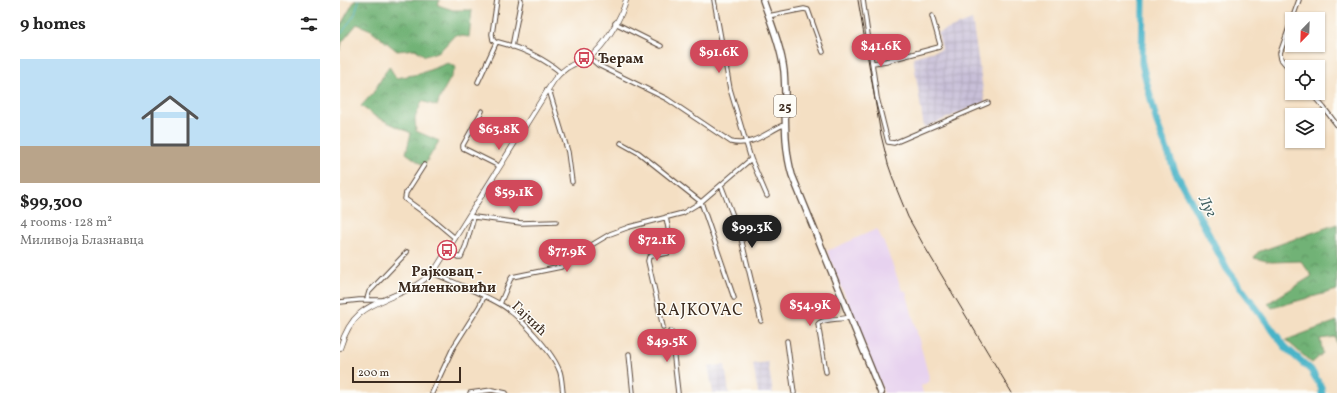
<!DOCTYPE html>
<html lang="en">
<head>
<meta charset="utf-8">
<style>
	body { margin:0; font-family:Vollkorn,serif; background:#f6f6f6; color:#222; height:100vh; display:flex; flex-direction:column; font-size:15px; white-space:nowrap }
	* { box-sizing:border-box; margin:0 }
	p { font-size:13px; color:#767676 }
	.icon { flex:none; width:22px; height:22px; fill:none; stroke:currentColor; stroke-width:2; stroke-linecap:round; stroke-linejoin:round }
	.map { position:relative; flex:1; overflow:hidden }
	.panel { display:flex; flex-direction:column; background:#fff; width:340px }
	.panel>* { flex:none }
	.needle { width:26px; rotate:203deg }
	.buttons { position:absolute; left:945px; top:12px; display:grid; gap:8px }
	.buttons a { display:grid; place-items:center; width:40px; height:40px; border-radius:0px; background:#fff; box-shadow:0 1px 3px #0004; font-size:20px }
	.scale { position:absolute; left:12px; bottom:10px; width:109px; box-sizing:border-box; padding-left:4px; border:2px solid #3b2a1e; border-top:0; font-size:11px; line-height:14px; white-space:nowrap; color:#3b2a1e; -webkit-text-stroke:3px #fdfcf7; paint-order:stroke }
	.price { position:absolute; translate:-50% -34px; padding:0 9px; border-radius:14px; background:#d1495b; color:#fff; font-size:13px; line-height:26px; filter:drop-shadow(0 1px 2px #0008) }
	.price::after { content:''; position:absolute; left:50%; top:24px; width:12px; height:9px; margin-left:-6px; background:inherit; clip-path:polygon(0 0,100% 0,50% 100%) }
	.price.current { background:#222; color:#fff }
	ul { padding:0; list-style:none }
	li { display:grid; align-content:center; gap:8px; height:212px; padding:0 20px }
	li+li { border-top:1px solid #e0e0e0 }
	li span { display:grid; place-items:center; height:124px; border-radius:0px; color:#555 }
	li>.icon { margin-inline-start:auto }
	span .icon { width:72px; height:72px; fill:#fffc; stroke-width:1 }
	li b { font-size:17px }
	h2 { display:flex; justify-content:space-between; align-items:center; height:48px; padding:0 20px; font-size:17px }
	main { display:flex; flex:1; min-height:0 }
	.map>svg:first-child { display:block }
	.built { fill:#e7d2ef }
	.industrial { fill:url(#industrial-grid) }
	.forest { fill:url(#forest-crowns); stroke:#566e4a }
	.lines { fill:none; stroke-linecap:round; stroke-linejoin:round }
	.stream { stroke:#4ab4c8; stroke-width:1 }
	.river { stroke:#4ab4c8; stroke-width:7 }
	.minor-casing { stroke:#574537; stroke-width:5.5 }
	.tertiary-casing { stroke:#574537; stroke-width:6 }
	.primary-casing { stroke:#574537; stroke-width:8 }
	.minor { stroke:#fff; stroke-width:3.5 }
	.tertiary { stroke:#fff; stroke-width:4.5 }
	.primary { stroke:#fff; stroke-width:5.5 }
	.rail { stroke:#3b2a1e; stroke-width:1 }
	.labels { text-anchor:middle; stroke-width:3; stroke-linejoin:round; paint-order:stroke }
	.shield { fill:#fdfcf7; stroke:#75695f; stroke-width:1 }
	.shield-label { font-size:13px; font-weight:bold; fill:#3b2a1e }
	.poi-label { font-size:14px; font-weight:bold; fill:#3b2a1e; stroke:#fdfcf7; text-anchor:start }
	.street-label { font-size:14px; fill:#3b2a1e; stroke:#fdfcf7 }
	.water-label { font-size:15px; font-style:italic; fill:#416162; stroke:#fdfcf7 }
	.quarter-label { font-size:16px; letter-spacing:1px; fill:#3b2a1e; stroke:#fdfcf7 }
</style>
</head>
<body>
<main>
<section class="panel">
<h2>9 homes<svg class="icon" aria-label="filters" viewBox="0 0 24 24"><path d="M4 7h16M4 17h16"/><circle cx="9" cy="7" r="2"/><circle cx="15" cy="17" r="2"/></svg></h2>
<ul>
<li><span style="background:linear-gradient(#bfe0f5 70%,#b9a48a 0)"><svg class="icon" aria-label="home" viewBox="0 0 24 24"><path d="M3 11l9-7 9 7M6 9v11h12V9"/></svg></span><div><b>$99,300</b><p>4 rooms · 128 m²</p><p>Миливоја Блазнавца</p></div></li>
</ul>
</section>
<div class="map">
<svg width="997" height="393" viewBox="0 0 997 393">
	<defs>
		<pattern id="industrial-grid" width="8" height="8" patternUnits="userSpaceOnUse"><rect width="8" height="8" fill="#c8bfd8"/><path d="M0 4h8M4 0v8" fill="none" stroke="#ada4b9"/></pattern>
		<pattern id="forest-crowns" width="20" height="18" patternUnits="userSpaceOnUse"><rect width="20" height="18" fill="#71b276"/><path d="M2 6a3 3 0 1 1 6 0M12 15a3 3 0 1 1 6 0" fill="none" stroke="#5e9160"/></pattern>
	</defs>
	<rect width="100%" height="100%" fill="#fdfcf7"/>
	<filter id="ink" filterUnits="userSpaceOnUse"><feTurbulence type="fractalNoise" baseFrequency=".025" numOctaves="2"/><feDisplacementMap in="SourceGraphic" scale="8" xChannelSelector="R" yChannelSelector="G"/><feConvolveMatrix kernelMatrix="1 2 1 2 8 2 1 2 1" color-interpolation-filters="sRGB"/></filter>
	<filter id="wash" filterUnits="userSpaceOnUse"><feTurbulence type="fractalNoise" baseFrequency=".012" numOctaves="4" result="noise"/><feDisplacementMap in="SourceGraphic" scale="16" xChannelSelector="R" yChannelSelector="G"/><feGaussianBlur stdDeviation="0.9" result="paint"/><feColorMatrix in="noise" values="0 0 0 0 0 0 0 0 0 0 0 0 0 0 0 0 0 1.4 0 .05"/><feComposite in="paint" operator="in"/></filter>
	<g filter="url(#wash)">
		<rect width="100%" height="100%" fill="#f4dfc3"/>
		<path class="built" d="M 537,229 L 545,245 L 562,290 L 566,291 L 590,381 L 581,386 L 583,393 L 544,393 L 515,320 L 487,251 Z"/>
		<path class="industrial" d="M 632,20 L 645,102 L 584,128 L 573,57 L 602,49 L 598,33 Z
			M 428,362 L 433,393 L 418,393 L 413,364 Z
			M 385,365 L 389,393 L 373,393 L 368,366 Z"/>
		<path class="forest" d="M 15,0 L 100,0 L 98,5 L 113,10 L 132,10 L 129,37 L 115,35 L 100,51 L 85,56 L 75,49 L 57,51 L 31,30 L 17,24 L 2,42 L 0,50 L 0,26 Z
			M 108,63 L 116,67 C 110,81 101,92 97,106 L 82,101 L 75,118 L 76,131 L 99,141 L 84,166 L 66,153 L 71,133 L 36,117 L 21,106 L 33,93 L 49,66 L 56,78 L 79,74 Z
			M 997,224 L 997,290 L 932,308 L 928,303 L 972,276 L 961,261 L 931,262 L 914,258 L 918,252 Z
			M 997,321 L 997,346 L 995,337 L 980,339 L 983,353 L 972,363 L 946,340 Z"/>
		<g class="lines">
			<path class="stream" d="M 0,34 L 2,33 L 15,14 L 19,0"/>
			<path class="river" d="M 803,0 L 802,64 L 817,123 L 835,171 L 887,269 L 946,348 L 971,370 L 981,387 L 982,393"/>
		</g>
	</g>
	<g filter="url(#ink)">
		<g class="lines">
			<g class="minor-casing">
				<path id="minor" d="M 374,0 L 390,89 L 411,159 L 427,196
					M 523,0 L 537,98 L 548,142 L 554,143 L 648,103
					M 428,16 L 464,9 L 468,10 L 483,52
					M 275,23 L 321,46
					M 156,43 L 153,40 L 152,34 L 157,0
					M 172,47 L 181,0
					M 249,57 L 258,65 L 327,99 L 391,142 C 410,147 425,134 441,126 L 446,125
					M 533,63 L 546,61 L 599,47 L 600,44 L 592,16
					M 952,72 L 941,59 L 940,53 L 959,0
					M 138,82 L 156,43 L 158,42 C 181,48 202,57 220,72
					M 207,90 L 210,93 L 228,152 L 232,182
					M 971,93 L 984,108 L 997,125
					M 142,111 L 123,145 L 123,148 L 159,166
					M 281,143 L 299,153 L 361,202 L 394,298
					M 84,165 L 66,193 L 65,199 L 90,217 L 115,238
					M 381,185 L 400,234 L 421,321
					M 129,216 L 134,217 L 181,223 L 216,222
					M 107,251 L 118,257 L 121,257 L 126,245 L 134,217
					M 93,273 C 115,283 139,292 160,304 C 178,314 213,352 220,372 C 222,379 222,386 223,393
					M 27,299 L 29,292 L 67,252
					M 0,302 L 19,300 L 41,300
					M 160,304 L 170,280 L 172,277 L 221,267 L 233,256 L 270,234 L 289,227 L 343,213 L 361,202 L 411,159
					M 323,327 L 308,261 L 309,257 L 311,256 L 328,253 L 332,249 L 326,217
					M 331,331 L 338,393
					M 447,341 L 454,393
					M 289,354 L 293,393
					M 486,372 L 478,324 C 483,318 501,320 510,317
					M 92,393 L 113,348 L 139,307 L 144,297
					M 130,393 L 152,390 L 166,393"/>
			</g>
			<g class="tertiary-casing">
				<path id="tertiary" d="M 0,348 C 13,304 37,305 73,287 C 80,283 87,277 93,273 L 214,80 C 225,66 235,64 250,56 C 263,49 283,15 286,0"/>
			</g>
			<g class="primary-casing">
				<path id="primary" d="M 423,0 C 431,23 441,47 444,71 C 447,106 442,141 452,175 L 541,393"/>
			</g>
			<use href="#minor" class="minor"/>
			<use href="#tertiary" class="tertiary"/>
			<use href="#primary" class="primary"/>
			<path class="rail" d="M 518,0 L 541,135 L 548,164 L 557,190 L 568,217 L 583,244 L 672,393"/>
		</g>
	</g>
	<defs>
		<g id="bus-ring" transform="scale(1)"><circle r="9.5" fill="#fdfcf7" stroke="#d1495b" stroke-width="1.5"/><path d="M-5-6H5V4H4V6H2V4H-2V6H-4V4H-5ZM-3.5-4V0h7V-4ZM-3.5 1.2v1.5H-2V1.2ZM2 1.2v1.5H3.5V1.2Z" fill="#d1495b"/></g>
	</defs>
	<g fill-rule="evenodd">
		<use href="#bus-ring" x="244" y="58"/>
		<use href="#bus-ring" x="107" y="250"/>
	</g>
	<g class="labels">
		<rect class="shield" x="434" y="95" width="22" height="22" rx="3"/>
		<g class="shield-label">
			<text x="445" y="111">25</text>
		</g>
		<g class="poi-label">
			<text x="258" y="63">Ђерам</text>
			<text x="107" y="276" text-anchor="middle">Рајковац -<tspan x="107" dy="16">Миленковићи</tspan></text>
		</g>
		<g class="street-label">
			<text transform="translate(190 318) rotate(44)" y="5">Гајчић</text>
		</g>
		<g class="water-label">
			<text transform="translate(868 206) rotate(62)" y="5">Луг</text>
		</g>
		<g class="quarter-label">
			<text x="360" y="315">RAJKOVAC</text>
		</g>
	</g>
</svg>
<div class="buttons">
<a><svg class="needle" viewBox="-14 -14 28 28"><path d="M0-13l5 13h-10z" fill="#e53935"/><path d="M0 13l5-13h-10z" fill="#767676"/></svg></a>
<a><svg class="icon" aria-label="locate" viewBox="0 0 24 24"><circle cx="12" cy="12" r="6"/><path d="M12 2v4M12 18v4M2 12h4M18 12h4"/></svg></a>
<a><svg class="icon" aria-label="layers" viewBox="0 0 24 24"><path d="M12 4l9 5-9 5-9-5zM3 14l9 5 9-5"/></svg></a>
</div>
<div class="scale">200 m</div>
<b class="price" style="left:541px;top:68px">$41.6K</b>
<b class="price" style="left:379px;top:74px">$91.6K</b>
<b class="price" style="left:159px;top:151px">$63.8K</b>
<b class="price" style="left:174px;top:214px">$59.1K</b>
<b class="price current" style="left:412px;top:249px">$99.3K</b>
<b class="price" style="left:317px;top:262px">$72.1K</b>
<b class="price" style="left:227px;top:273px">$77.9K</b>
<b class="price" style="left:470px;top:327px">$54.9K</b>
<b class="price" style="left:327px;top:363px">$49.5K</b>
</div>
</main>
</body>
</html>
